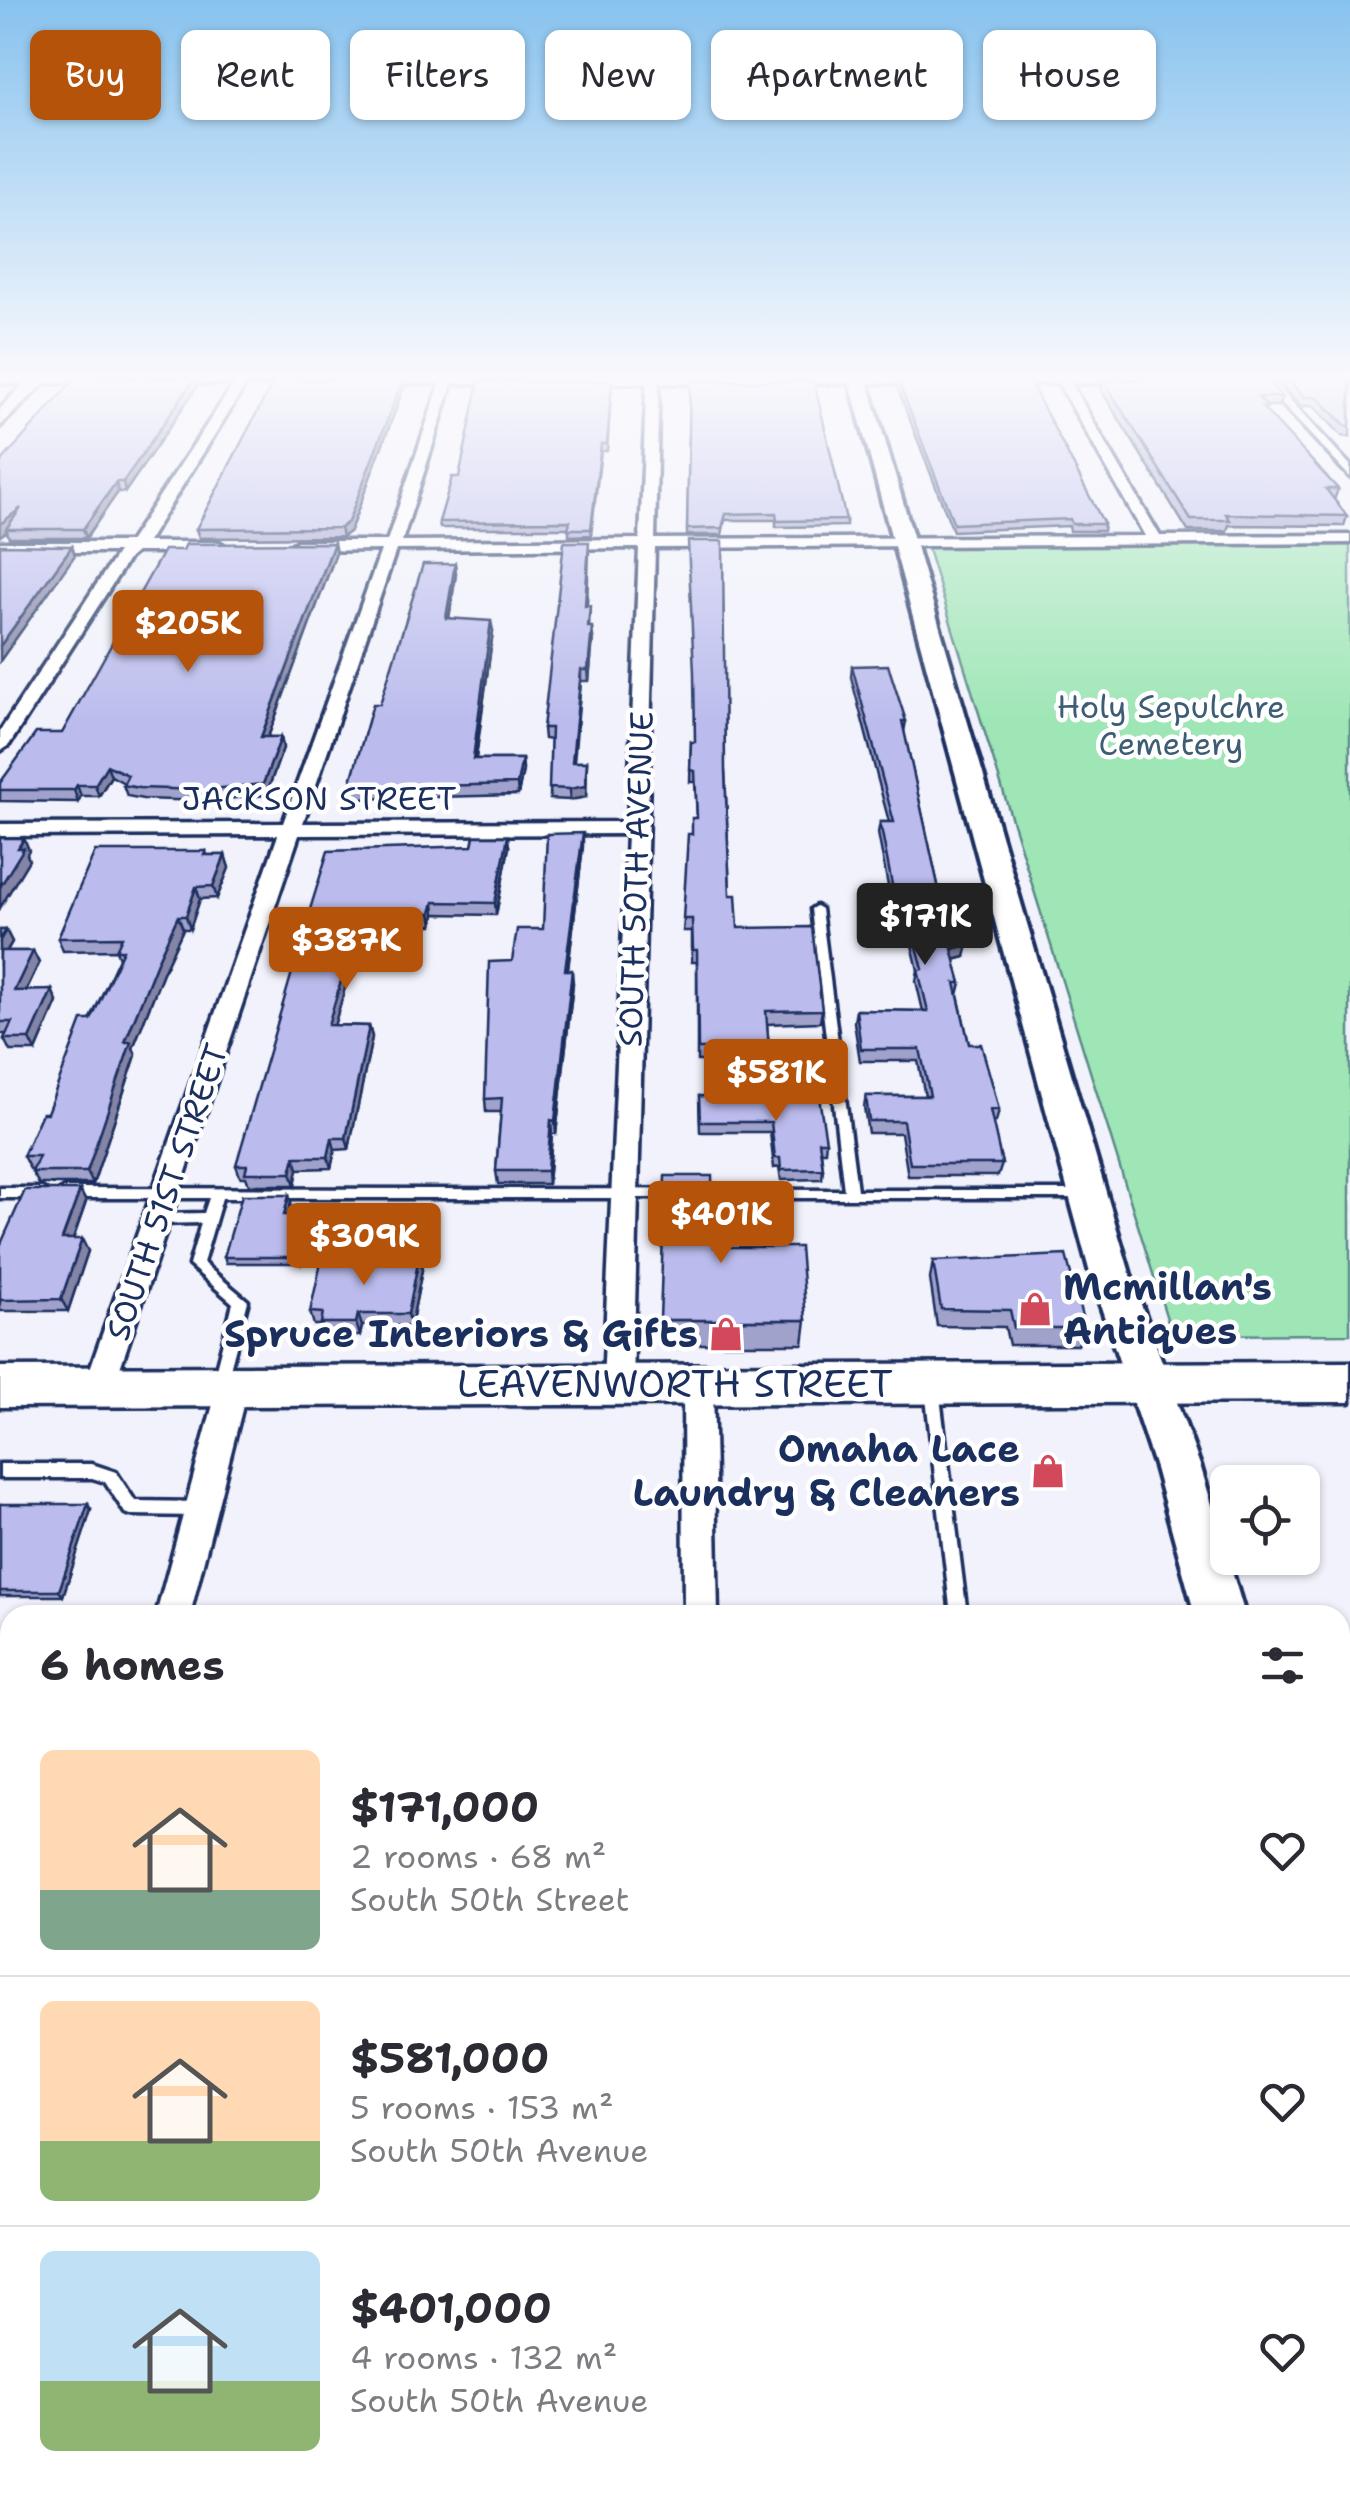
<!DOCTYPE html>
<html lang="en">
<head>
<meta charset="utf-8">
<style>
	body { margin:0; font-family:"Shantell Sans",sans-serif; background:#f7f7f7; color:#2b2b33; height:100vh; display:flex; flex-direction:column; font-size:38px; white-space:nowrap }
	* { box-sizing:border-box; margin:0 }
	p { font-size:32px; color:#7c7c81 }
	.icon { flex:none; width:55px; height:55px; fill:none; stroke:currentColor; stroke-width:2; stroke-linecap:round; stroke-linejoin:round }
	.map { position:relative; flex:1; overflow:hidden }
	.side { position:absolute; left:0px; top:1605px; width:1350px; height:892px; display:flex; flex-direction:column; background:#fff; border-radius:30px 30px 0 0; box-shadow:0 2px 8px #0004 }
	.side>* { flex:none }
	.top-card { position:absolute; left:30px; top:30px; width:1290px; height:90px; display:flex; gap:20px }
	.fabs { position:absolute; left:1210px; top:1465px; display:grid; gap:20px }
	.fabs a { display:grid; place-items:center; width:110px; height:110px; border-radius:15px; background:#fff; box-shadow:0 2px 8px #0004; font-size:50px }
	.price { position:absolute; translate:-50% -85px; padding:0 22px; border-radius:10px; background:#b45309; color:#fff; font-size:32px; line-height:65px; filter:drop-shadow(0 2px 5px #0008) }
	.price::after { content:''; position:absolute; left:50%; top:60px; width:30px; height:22px; margin-left:-15px; background:inherit; clip-path:polygon(0 0,100% 0,50% 100%) }
	.price.active { background:#222; color:#fff }
	ul { padding:0; list-style:none }
	li { display:flex; align-items:center; gap:30px; height:250px; padding:0 40px }
	li+li { border-top:2px solid #e1e1e2 }
	li span { display:grid; place-items:center; flex:none; width:280px; height:200px; border-radius:15px; color:#555 }
	li>.icon { margin-inline-start:auto }
	span .icon { width:120px; height:120px; fill:#fffc; stroke-width:1 }
	li b { font-size:42px }
	h2 { display:flex; justify-content:space-between; align-items:center; height:120px; padding:0 40px; font-size:42px }
	.chip { padding:0 35px; border-radius:15px; background:#fff; box-shadow:0 2px 8px #0004; font-size:35px; line-height:90px }
	.chip.active { background:#b45309; color:#fff }
	.map>svg:first-child { display:block }
	.green { fill:#9ee6b5; stroke:#5c8a8a; stroke-width:2.5 }
	.lines { fill:none; stroke-linecap:round; stroke-linejoin:round }
	.lane-casing { stroke:#1b2f5e; stroke-width:7 }
	.street-casing { stroke:#1b2f5e; stroke-width:7 }
	.secondary-casing { stroke:#1b2f5e; stroke-width:8 }
	.primary-casing { stroke:#1b2f5e; stroke-width:7 }
	.lane { fill:#fff; fill-rule:evenodd }
	.street { fill:#fff; fill-rule:evenodd }
	.secondary { fill:#fff; fill-rule:evenodd }
	.primary { fill:#fff; fill-rule:evenodd }
	.wall { fill:#a1a2cc; stroke:#1b2f5e; stroke-width:2.5 }
	.shaded-wall { fill:#8384a6; stroke:#1b2f5e; stroke-width:2.5 }
	.building { fill:#bbbced; stroke:#1b2f5e; stroke-width:2.5 }
	.labels { text-anchor:middle; stroke-width:9; stroke-linejoin:round; paint-order:stroke }
	.far-park-label { font-size:32px; fill:#3c5d74; stroke:#fff }
	.far-street-label { font-size:32px; fill:#1b2f5e; stroke:#fff }
	.poi-label { font-size:38px; font-weight:bold; fill:#1b2f5e; stroke:#fff; text-anchor:end }
	.street-label { font-size:38px; fill:#1b2f5e; stroke:#fff }
</style>
</head>
<body>
<div class="map">
<svg width="1350" height="2497" viewBox="0 0 1350 2497">
	<rect width="100%" height="100%" fill="#f1f2fb"/>
	<filter id="ink" filterUnits="userSpaceOnUse"><feTurbulence type="fractalNoise" baseFrequency=".01" numOctaves="2"/><feDisplacementMap in="SourceGraphic" scale="20" xChannelSelector="R" yChannelSelector="G"/><feConvolveMatrix kernelMatrix="1 2 1 2 8 2 1 2 1" color-interpolation-filters="sRGB"/></filter>
	<g filter="url(#ink)">
		<path class="green" d="M 1350,545 L 1350,1334 L 1172,1335 L 927,546 Z"/>
		<g class="lines">
			<g class="lane-casing">
				<path id="lane" d="M 816,906 L 821,909 L 857,1190 L 1087,1190 L 1092,1192 L 1094,1195 L 1092,1198 L 222,1198 L 203,1263 L 248,1301 L 227,1380 L 225,1384 L 220,1386 L 215,1384 L 213,1380 L 233,1303 L 189,1265 L 201,1223 L 157,1224 L 150,1219 L 157,1214 L 204,1213 L 209,1198 L 64,1198 L 57,1193 L 64,1188 L 844,1190 L 811,909 Z
					M 0,1188 L 42,1188 L 49,1193 L 42,1198 L 0,1198 Z
					M 932,1383 L 937,1385 L 939,1389 L 967,1615 L 951,1615 L 925,1389 L 927,1385 Z
					M 0,1464 L 92,1464 L 116,1472 L 135,1501 L 200,1502 L 206,1504 L 208,1509 L 206,1514 L 200,1516 L 131,1515 L 125,1513 L 105,1482 L 92,1478 L 0,1478 Z
					M 0,1675 L 10,1678 L 10,1693 L 6,1702 L 0,1705 Z
					M 0,1896 L 10,1896 L 10,1916 L 0,1916 Z"/>
			</g>
			<g class="street-casing">
				<path id="street" d="M 240,375 L 252,375 L 147,542 L 219,542 L 227,547 L 219,552 L 136,552 L 129,558 L 9,745 L 0,751 L 0,731 L 118,552 L 0,552 L 0,542 L 129,542 Z
					M 443,375 L 455,375 L 402,541 L 640,539 L 647,375 L 659,375 L 655,539 L 1145,536 L 1054,375 L 1066,375 L 1160,536 L 1350,535 L 1350,543 L 655,548 L 633,1384 L 629,1393 L 618,1396 L 607,1393 L 603,1384 L 627,834 L 299,835 L 114,1386 L 110,1395 L 99,1398 L 88,1395 L 84,1386 L 278,835 L 0,836 L 0,824 L 283,823 L 381,550 L 297,551 L 289,546 L 297,541 L 387,541 ZM 639,548 L 628,822 L 303,823 L 396,550 Z
					M 1255,375 L 1267,375 L 1350,465 L 1350,477 Z
					M 698,1372 L 709,1375 L 713,1384 L 718,1615 L 684,1615 L 683,1384 L 687,1375 Z
					M 233,1374 L 244,1377 L 248,1386 L 190,1615 L 156,1615 L 218,1386 L 222,1377 Z
					M 10,2212 L 10,2291 L 0,2295 L 0,2216 Z
					M 688,2488 L 738,2488 L 738,2497 L 688,2497 Z"/>
			</g>
			<g class="secondary-casing">
				<path id="secondary" d="M 0,375 L 1350,375 L 1350,383 L 868,383 L 1131,1277 L 1201,1468 L 1245,1615 L 1195,1615 L 1155,1468 L 1091,1277 L 850,383 L 44,383 L 0,426 L 0,409 L 24,383 L 0,383 Z
					M 1340,2005 L 1350,2009 L 1350,2101 L 1340,2096 Z"/>
			</g>
			<g class="primary-casing">
				<path id="primary" d="M 1350,1362 L 1350,1402 L 0,1407 L 0,1367 Z"/>
			</g>
			<use href="#lane" class="lane"/>
			<use href="#street" class="street"/>
			<use href="#secondary" class="secondary"/>
			<use href="#primary" class="primary"/>
		</g>
		<path class="wall" d="M 1286,377 L 1350,377 L 1350,437 L 1342,436 L 1314,406 L 1301,406 L 1283,387 Z
			M 195,378 L 197,387 L 125,492 L 118,492 L 86,538 L 9,538 L 7,531 L 0,536 L 0,463 Z
			M 403,379 L 404,387 L 350,531 L 342,537 L 199,538 L 196,529 Z
			M 898,380 L 1104,524 L 1103,531 L 1070,531 L 1069,526 L 953,531 L 897,387 Z
			M 1103,380 L 1282,397 L 1279,406 L 1266,406 L 1265,411 L 1338,489 L 1334,500 L 1347,516 L 1344,526 L 1229,525 L 1227,531 L 1188,531 L 1101,390 Z
			M 612,381 L 607,451 L 601,451 L 591,535 L 569,536 L 569,528 L 440,528 L 439,522 L 459,477 Z
			M 690,381 L 846,520 L 846,526 L 776,527 L 776,520 L 725,520 L 722,535 L 687,535 Z
			M 589,552 L 587,606 L 590,606 L 589,627 L 593,637 L 589,681 L 581,681 L 574,762 L 587,762 L 586,797 L 570,800 L 550,799 L 551,740 L 544,739 L 543,728 Z
			M 336,553 L 268,737 L 281,737 L 283,748 L 266,795 L 205,801 L 143,799 L 127,796 L 123,785 L 124,783 L 111,776 L 99,796 L 81,796 L 78,802 L 0,801 L 0,783 L 62,733 Z
			M 455,564 L 456,574 L 449,619 L 493,631 L 476,759 L 522,759 L 523,770 L 518,795 L 351,799 L 349,788 L 380,704 Z
			M 852,666 L 906,721 L 904,732 L 940,894 L 965,957 L 954,960 L 961,983 L 958,995 L 969,1044 L 999,1110 L 996,1122 L 992,1122 L 1002,1164 L 998,1176 L 908,1176 L 901,1133 L 868,1133 L 864,1107 L 866,1096 L 925,1096 L 918,1061 L 860,1061 L 854,1022 L 856,1010 L 923,1011 L 916,981 L 918,970 L 905,916 L 899,917 L 895,902 L 891,902 L 878,833 L 880,822 L 889,822 L 851,677 Z
			M 691,742 L 725,771 L 730,895 L 738,928 L 822,1010 L 820,1022 L 767,1024 L 769,1049 L 768,1061 L 697,1061 L 697,962 L 692,962 L 692,931 L 683,931 L 692,834 L 697,818 L 695,782 L 690,782 Z
			M 583,846 L 568,970 L 573,983 L 556,1134 L 552,1134 L 548,1184 L 498,1184 L 496,1171 L 501,1112 L 486,1112 L 485,1099 L 512,961 L 543,929 Z
			M 509,847 L 496,915 L 435,914 L 433,925 L 363,925 L 334,1025 L 369,1026 L 372,1037 L 349,1149 L 335,1150 L 331,1168 L 298,1169 L 295,1185 L 249,1185 L 246,1177 L 240,1177 L 236,1165 L 303,970 L 314,928 L 311,928 L 308,916 Z
			M 206,851 L 207,855 L 225,855 L 229,868 L 217,898 L 200,899 L 190,929 L 183,929 L 164,970 L 133,1048 L 136,1055 L 93,1184 L 39,1184 L 32,1172 L 33,1169 L 30,1169 L 23,1156 L 47,1113 L 119,958 L 116,950 L 63,951 L 58,938 Z
			M 0,930 L 6,930 L 12,942 L 7,951 L 33,951 L 39,963 L 26,991 L 52,990 L 57,1002 L 36,1051 L 10,1051 L 4,1039 L 6,1034 L 0,1034 Z
			M 699,1096 L 826,1141 L 825,1151 L 821,1151 L 823,1169 L 822,1179 L 781,1180 L 779,1167 L 774,1168 L 770,1132 L 700,1132 Z
			M 80,1190 L 86,1202 L 73,1239 L 88,1251 L 68,1311 L 0,1311 L 0,1246 Z
			M 291,1202 L 288,1215 L 311,1221 L 301,1263 L 226,1263 L 224,1257 Z
			M 419,1257 L 422,1270 L 411,1326 L 362,1326 L 360,1336 L 325,1336 L 322,1325 L 314,1325 L 310,1312 Z
			M 933,1261 L 1085,1328 L 1078,1345 L 1009,1345 L 1005,1327 L 937,1326 L 930,1279 Z
			M 660,1320 L 806,1320 L 803,1344 L 661,1344 Z
			M 0,1504 L 91,1510 L 63,1596 L 0,1596 Z
			M 1340,1652 L 1350,1652 L 1350,1812 L 1346,1812 L 1340,1791 Z
			M 1220,2488 L 1340,2488 L 1342,2497 L 1222,2497 Z"/>
		<path class="shaded-wall" d="M 195,378 L 197,387 L 125,492 L 123,482 Z
			M 403,379 L 404,387 L 350,531 L 342,537 L 340,528 Z
			M 116,482 L 118,492 L 86,538 L 83,529 Z
			M 21,508 L 6,529 L 7,531 L 0,536 L 0,524 Z
			M 334,543 L 336,553 L 264,748 L 261,737 Z
			M 72,546 L 75,555 L 0,661 L 0,646 Z
			M 455,564 L 456,574 L 447,629 L 446,618 Z
			M 491,621 L 493,631 L 474,770 L 473,759 Z
			M 592,627 L 593,637 L 589,681 L 588,670 Z
			M 581,670 L 581,681 L 572,774 L 572,762 Z
			M 281,737 L 283,748 L 266,795 L 263,784 Z
			M 522,759 L 523,770 L 518,795 L 517,784 Z
			M 587,762 L 586,797 L 570,800 L 570,789 Z
			M 107,765 L 111,776 L 99,796 L 95,785 Z
			M 77,785 L 81,796 L 78,802 L 74,790 Z
			M 583,833 L 583,846 L 566,983 L 565,970 Z
			M 508,836 L 509,847 L 496,915 L 495,903 Z
			M 24,838 L 29,850 L 27,854 L 29,860 L 0,908 L 0,887 Z
			M 225,855 L 229,868 L 217,898 L 213,886 Z
			M 196,887 L 200,899 L 190,929 L 186,916 Z
			M 434,902 L 435,914 L 433,925 L 431,913 Z
			M 361,913 L 363,925 L 331,1037 L 328,1025 Z
			M 178,916 L 183,929 L 164,970 L 133,1048 L 136,1055 L 93,1184 L 87,1172 L 125,1042 L 159,957 Z
			M 6,930 L 12,942 L 0,962 L 0,940 Z
			M 968,945 L 965,957 L 949,961 L 952,949 Z
			M 33,951 L 39,963 L 20,1003 L 14,991 Z
			M 572,970 L 573,983 L 556,1134 L 555,1121 Z
			M 52,990 L 57,1002 L 36,1051 L 30,1039 Z
			M 369,1026 L 372,1037 L 349,1149 L 346,1138 Z
			M 551,1120 L 552,1134 L 548,1184 L 547,1171 Z
			M 332,1138 L 335,1150 L 331,1168 L 328,1157 Z
			M 295,1157 L 298,1169 L 295,1185 L 291,1173 Z
			M 80,1190 L 86,1202 L 69,1251 L 62,1239 Z
			M 289,1195 L 291,1202 L 287,1221 L 284,1215 Z
			M 309,1215 L 311,1221 L 301,1263 L 299,1257 Z
			M 82,1239 L 88,1251 L 68,1311 L 61,1299 Z
			M 419,1257 L 422,1270 L 411,1326 L 408,1314 Z
			M 358,1314 L 362,1326 L 360,1336 L 356,1323 Z
			M 88,1504 L 91,1510 L 63,1596 L 59,1591 Z
			M 154,2488 L 164,2488 L 162,2497 L 152,2497 Z"/>
		<path class="building" d="M 1264,377 L 1282,397 L 1258,397 L 1267,407 L 1262,407 L 1338,489 L 1326,489 L 1347,516 L 1226,514 L 1230,520 L 1191,520 L 1103,380 Z
			M 1286,377 L 1350,377 L 1350,426 L 1346,426 L 1317,397 L 1304,397 Z
			M 76,378 L 195,378 L 123,482 L 116,482 L 83,529 L 6,529 L 21,508 L 0,524 L 0,463 Z
			M 403,379 L 348,522 L 340,528 L 196,529 L 274,380 Z
			M 898,380 L 1029,380 L 1104,524 L 1072,524 L 1070,519 L 954,524 Z
			M 479,381 L 612,381 L 607,444 L 601,444 L 591,529 L 568,529 L 570,521 L 439,522 L 452,477 L 459,477 Z
			M 690,381 L 814,381 L 846,520 L 777,521 L 776,513 L 726,514 L 722,528 L 687,529 Z
			M 688,541 L 723,541 L 725,771 L 730,895 L 736,895 L 738,928 L 812,927 L 822,1010 L 766,1011 L 769,1049 L 698,1049 L 697,950 L 693,950 L 692,919 L 683,919 L 688,834 L 692,834 L 692,818 L 697,818 L 695,771 L 690,770 L 691,742 L 695,742 L 694,673 Z
			M 564,542 L 589,542 L 585,606 L 590,606 L 588,627 L 592,627 L 588,670 L 581,670 L 572,762 L 587,762 L 585,786 L 570,789 L 549,788 L 551,728 L 543,728 Z
			M 334,543 L 261,737 L 281,737 L 263,784 L 202,790 L 139,788 L 123,785 L 128,775 L 107,765 L 95,785 L 77,785 L 74,790 L 0,790 L 0,783 L 36,733 L 62,733 L 164,550 L 183,550 L 186,544 Z
			M 0,545 L 72,546 L 0,646 Z
			M 423,564 L 455,564 L 446,618 L 491,621 L 473,759 L 522,759 L 517,784 L 349,788 L 373,704 L 380,704 Z
			M 888,665 L 906,721 L 902,721 L 940,894 L 952,894 L 968,945 L 952,949 L 961,983 L 955,983 L 969,1044 L 981,1044 L 994,1090 L 999,1110 L 990,1110 L 1002,1164 L 910,1164 L 903,1121 L 869,1121 L 866,1096 L 930,1096 L 920,1049 L 861,1049 L 856,1010 L 928,1011 L 918,970 L 923,969 L 906,905 L 900,905 L 897,890 L 893,890 L 880,822 L 894,822 L 852,666 Z
			M 583,833 L 565,970 L 572,970 L 555,1121 L 551,1120 L 547,1171 L 496,1171 L 502,1098 L 485,1099 L 489,962 L 512,961 L 517,929 L 543,929 L 547,834 Z
			M 474,836 L 508,836 L 495,903 L 434,902 L 431,913 L 361,913 L 328,1025 L 369,1026 L 346,1138 L 332,1138 L 328,1157 L 295,1157 L 291,1173 L 245,1173 L 247,1165 L 236,1165 L 293,969 L 303,970 L 317,916 L 308,916 L 328,851 L 472,846 Z
			M 0,838 L 24,838 L 18,848 L 24,848 L 0,887 Z
			M 95,851 L 206,851 L 204,855 L 225,855 L 213,886 L 196,887 L 186,916 L 178,916 L 159,957 L 125,1042 L 131,1042 L 87,1172 L 32,1172 L 39,1156 L 23,1156 L 42,1113 L 47,1113 L 82,1020 L 91,1020 L 123,950 L 116,950 L 122,937 L 58,938 Z
			M 0,930 L 6,930 L 0,940 Z
			M 0,951 L 33,951 L 14,991 L 52,990 L 30,1039 L 4,1039 L 12,1022 L 0,1022 Z
			M 699,1096 L 819,1097 L 826,1141 L 819,1141 L 823,1169 L 781,1170 L 780,1158 L 775,1158 L 771,1122 L 700,1122 Z
			M 665,1176 L 712,1176 L 714,1247 L 800,1247 L 806,1320 L 660,1320 Z
			M 25,1190 L 80,1190 L 62,1239 L 82,1239 L 61,1299 L 0,1300 L 0,1246 Z
			M 242,1195 L 289,1195 L 284,1215 L 309,1215 L 299,1257 L 224,1257 Z
			M 1066,1255 L 1085,1328 L 1014,1328 L 1010,1310 L 941,1309 L 933,1261 Z
			M 419,1257 L 408,1314 L 358,1314 L 356,1323 L 321,1323 L 323,1313 L 310,1312 L 322,1258 Z
			M 0,1504 L 88,1504 L 59,1591 L 0,1591 Z
			M 1340,1652 L 1350,1652 L 1350,1781 L 1340,1747 Z
			M 1340,2429 L 1346,2429 L 1350,2445 L 1350,2479 L 1340,2478 Z
			M 53,2488 L 154,2488 L 152,2497 L 50,2497 Z
			M 1231,2488 L 1340,2488 L 1342,2497 L 1233,2497 Z"/>
	</g>
	<linearGradient id="sky" x2="0" y2="1"><stop stop-color="#87c2ee"/><stop offset="0.52" stop-color="#f9f9fd"/><stop offset="1" stop-color="#f9f9fd" stop-opacity="0"/></linearGradient>
	<rect width="1350" height="724" fill="url(#sky)"/>
	<defs>
		<g id="shop-bare" transform="scale(2.7)"><path d="M-5-2.5h2.3a2.7 3.5 0 0 1 5.4 0H5L5.5 6h-11ZM-1.5-2.5h3a1.5 2.3 0 0 0-3 0Z" fill="#d1495b" stroke="#fff" stroke-width="2.5" paint-order="stroke"/></g>
	</defs>
	<g fill-rule="evenodd">
		<use href="#shop-bare" x="1035" y="1309"/>
		<use href="#shop-bare" x="726" y="1334"/>
		<use href="#shop-bare" x="1048" y="1471"/>
	</g>
	<g class="labels">
		<g class="far-park-label">
			<text x="1171" y="718">Holy Sepulchre<tspan x="1171" dy="37">Cemetery</tspan></text>
		</g>
		<g class="far-street-label">
			<text x="319" y="810">JACKSON STREET</text>
			<text transform="translate(636 879) rotate(-88)" y="11">SOUTH 50TH AVENUE</text>
			<text transform="translate(167 1192) rotate(-71)" y="11">SOUTH 51ST STREET</text>
		</g>
		<g class="poi-label">
			<text x="1063" y="1300" text-anchor="start">Mcmillan's<tspan x="1063" dy="44">Antiques</tspan></text>
			<text x="698" y="1347">Spruce Interiors &amp; Gifts</text>
			<text x="1020" y="1462">Omaha Lace<tspan x="1020" dy="44">Laundry &amp; Cleaners</tspan></text>
		</g>
		<g class="street-label">
			<text x="675" y="1397">LEAVENWORTH STREET</text>
		</g>
	</g>
</svg>
<div class="fabs">
<a><svg class="icon" aria-label="locate" viewBox="0 0 24 24"><circle cx="12" cy="12" r="6"/><path d="M12 2v4M12 18v4M2 12h4M18 12h4"/></svg></a>
</div>
<b class="price" style="left:188px;top:675px">$205K</b>
<b class="price active" style="left:925px;top:968px">$171K</b>
<b class="price" style="left:346px;top:992px">$387K</b>
<b class="price" style="left:776px;top:1124px">$581K</b>
<b class="price" style="left:721px;top:1266px">$401K</b>
<b class="price" style="left:364px;top:1288px">$309K</b>
<div class="top-card">
<a class="chip active">Buy</a>
<a class="chip">Rent</a>
<a class="chip">Filters</a>
<a class="chip">New</a>
<a class="chip">Apartment</a>
<a class="chip">House</a>
</div>
<section class="side">
<h2>6 homes<svg class="icon" aria-label="filters" viewBox="0 0 24 24"><path d="M4 7h16M4 17h16"/><circle cx="9" cy="7" r="2"/><circle cx="15" cy="17" r="2"/></svg></h2>
<ul>
<li><span style="background:linear-gradient(#ffd9b3 70%,#7fa58c 0)"><svg class="icon" aria-label="home" viewBox="0 0 24 24"><path d="M3 11l9-7 9 7M6 9v11h12V9"/></svg></span><div><b>$171,000</b><p>2 rooms · 68 m²</p><p>South 50th Street</p></div><svg class="icon" aria-label="heart" viewBox="0 0 24 24"><path d="M12 20l-8-8c-3-5 5-10 8-4 3-6 11-1 8 4z"/></svg></li>
<li><span style="background:linear-gradient(#ffd9b3 70%,#8fb573 0)"><svg class="icon" aria-label="home" viewBox="0 0 24 24"><path d="M3 11l9-7 9 7M6 9v11h12V9"/></svg></span><div><b>$581,000</b><p>5 rooms · 153 m²</p><p>South 50th Avenue</p></div><svg class="icon" aria-label="heart" viewBox="0 0 24 24"><path d="M12 20l-8-8c-3-5 5-10 8-4 3-6 11-1 8 4z"/></svg></li>
<li><span style="background:linear-gradient(#bfe0f5 65%,#8fb573 0)"><svg class="icon" aria-label="home" viewBox="0 0 24 24"><path d="M3 11l9-7 9 7M6 9v11h12V9"/></svg></span><div><b>$401,000</b><p>4 rooms · 132 m²</p><p>South 50th Avenue</p></div><svg class="icon" aria-label="heart" viewBox="0 0 24 24"><path d="M12 20l-8-8c-3-5 5-10 8-4 3-6 11-1 8 4z"/></svg></li>
</ul>
</section>
</div>
</body>
</html>
